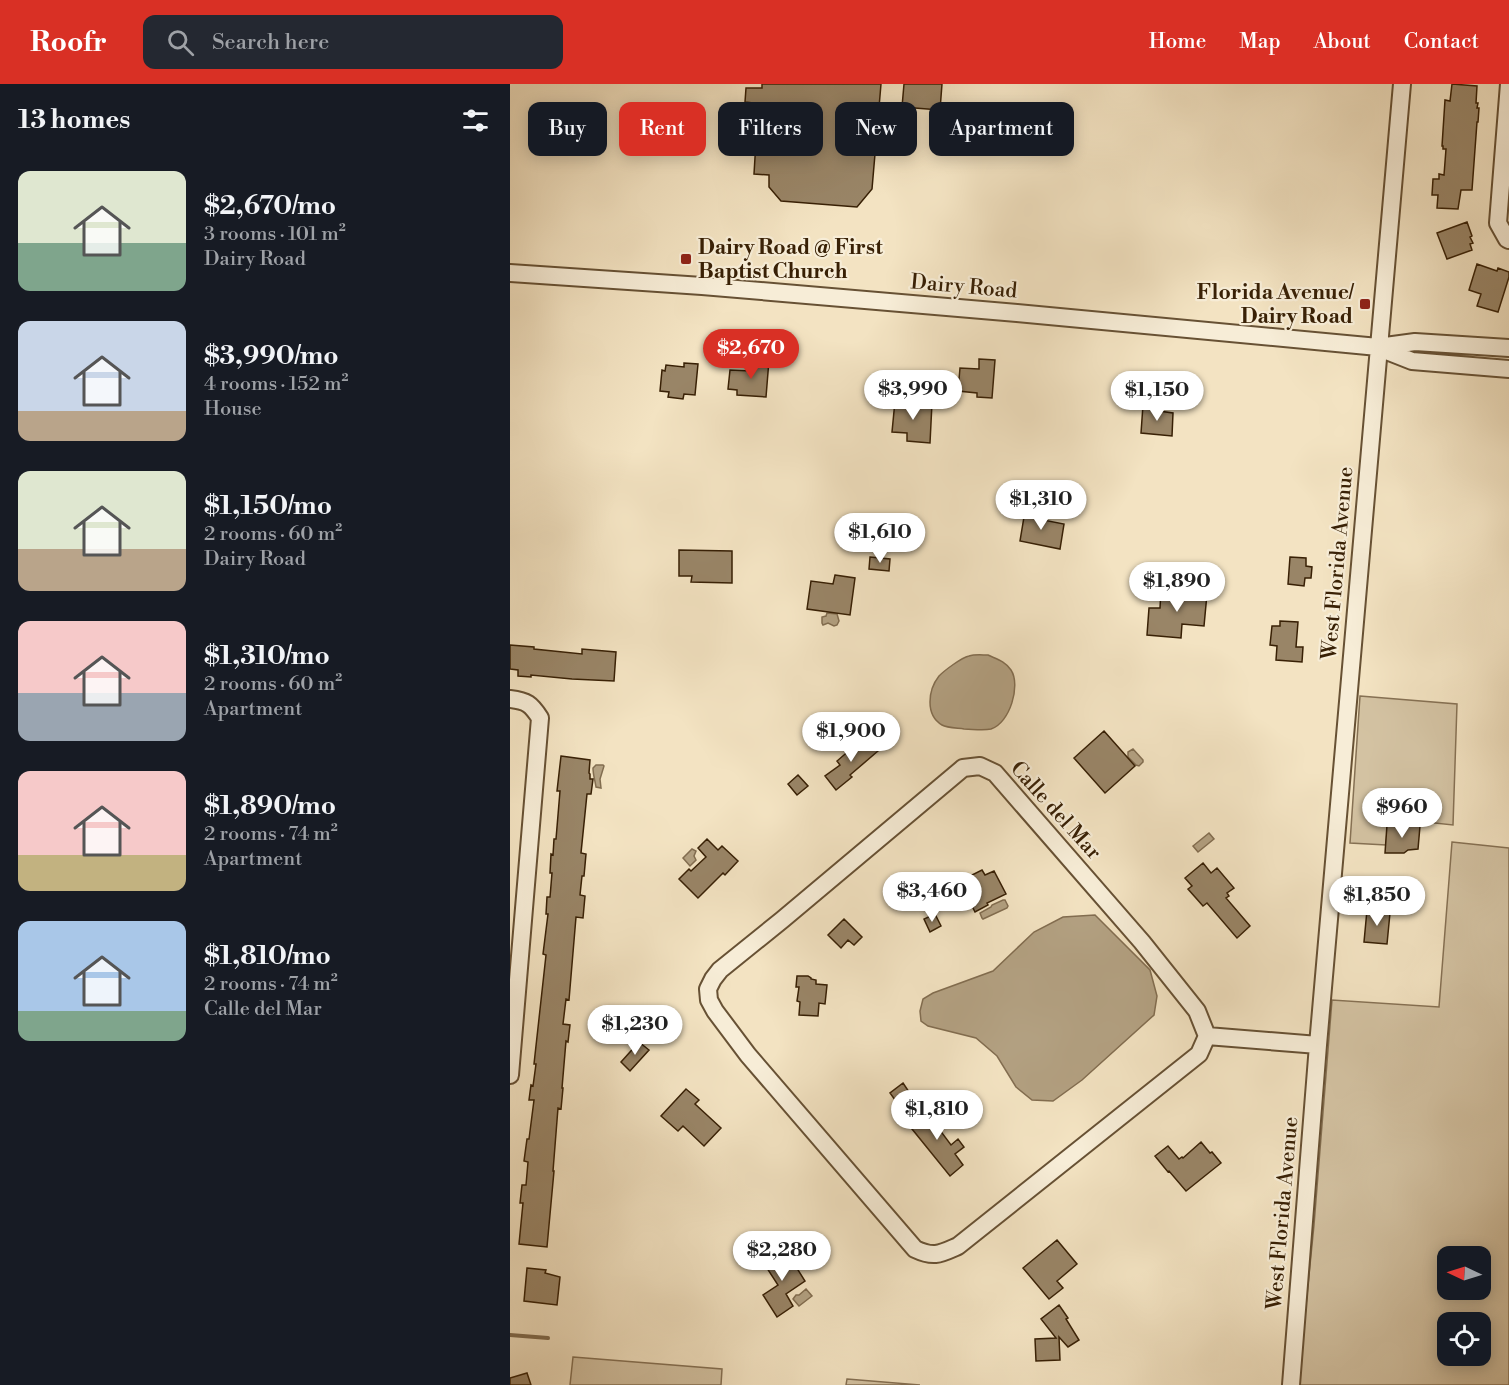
<!DOCTYPE html>
<html lang="en">
<head>
<meta charset="utf-8">
<style>
	body { margin:0; font-family:"Libre Bodoni",serif; background:#242831; color:#f1f3f6; height:100vh; display:flex; flex-direction:column; font-size:22px; white-space:nowrap }
	* { box-sizing:border-box; margin:0 }
	p { font-size:20px; color:#9ea1a6 }
	.icon { flex:none; width:33px; height:33px; fill:none; stroke:currentColor; stroke-width:2; stroke-linecap:round; stroke-linejoin:round }
	.map { position:relative; flex:1; overflow:hidden }
	.sheet { display:flex; flex-direction:column; background:#171b24; width:510px }
	.sheet>* { flex:none }
	.top-card { position:absolute; left:18px; top:18px; width:570px; height:54px; display:flex; gap:12px }
	.needle { width:39px; rotate:274deg }
	.buttons { position:absolute; left:927px; top:1162px; display:grid; gap:12px }
	.buttons a { display:grid; place-items:center; width:54px; height:54px; border-radius:12px; background:#171b24; box-shadow:0 3px 15px #0003; font-size:30px }
	.price { position:absolute; translate:-50% -51px; padding:0 14px; border-radius:21px; background:#fff; color:#222; font-size:20px; line-height:39px; filter:drop-shadow(0 2px 3px #0008) }
	.price::after { content:''; position:absolute; left:50%; top:36px; width:18px; height:14px; margin-left:-9px; background:inherit; clip-path:polygon(0 0,100% 0,50% 100%) }
	.price.current { background:#d93025; color:#fff }
	ul { padding:0; list-style:none }
	li { display:flex; align-items:center; gap:18px; height:150px; padding:0 18px }
	li span { display:grid; place-items:center; flex:none; width:168px; height:120px; border-radius:12px; color:#555 }
	li>.icon { margin-inline-start:auto }
	span .icon { width:72px; height:72px; fill:#fffc; stroke-width:1 }
	li b { font-size:26px }
	h2 { display:flex; justify-content:space-between; align-items:center; height:72px; padding:0 18px; font-size:26px }
	.pill { padding:0 21px; border-radius:12px; background:#171b24; box-shadow:0 3px 15px #0003; font-size:21px; line-height:54px }
	.pill.current { background:#d93025; color:#fff }
	header { display:flex; align-items:center; gap:36px; box-sizing:border-box; height:84px; padding:0 30px; background:#d93025; color:#fff }
	header strong { font-size:28px }
	nav { display:flex; gap:33px; margin-inline-start:auto; font-size:21px }
	.search { width:420px; height:54px; background:#242831; display:flex; align-items:center; gap:15px; box-sizing:border-box; padding:0 21px; border-radius:12px; color:#9ea1a6; font-size:22px }
	main { display:flex; flex:1; min-height:0 }
	.map>svg:first-child { display:block }
	.green { fill:#d3c2a2; stroke:#867154; stroke-width:1.5; fill-rule:evenodd }
	.water { fill:#b3a182; stroke:#826d50; stroke-width:1.5 }
	.lines { fill:none; stroke-linecap:round; stroke-linejoin:round }
	.stream { stroke:#826d50; stroke-width:4 }
	.building { fill:#998567; stroke:#382005; stroke-width:1.5 }
	.minor-casing { stroke:#675134; stroke-width:20 }
	.minor { stroke:#f7edd7; stroke-width:16 }
	.poi-dot { fill:#8f2418; stroke:#f7edd7; stroke-width:2 }
	.labels { text-anchor:middle; stroke-width:4.5; stroke-linejoin:round; paint-order:stroke }
	.poi-label { font-size:21px; font-weight:bold; fill:#382005; stroke:#f7edd7; text-anchor:start }
	.street-label { font-size:21px; fill:#382005; stroke:#f7edd7 }
</style>
</head>
<body>
<header>
<strong>Roofr</strong>
<div class="search"><svg class="icon" aria-label="search" viewBox="0 0 24 24"><circle cx="10" cy="10" r="6"/><path d="M15 15l6 6"/></svg>Search here</div>
<nav><a>Home</a><a>Map</a><a>About</a><a>Contact</a></nav>
</header>
<main>
<section class="sheet">
<h2>13 homes<svg class="icon" aria-label="filters" viewBox="0 0 24 24"><path d="M4 7h16M4 17h16"/><circle cx="9" cy="7" r="2"/><circle cx="15" cy="17" r="2"/></svg></h2>
<ul>
<li><span style="background:linear-gradient(#dfe7d0 60%,#7fa58c 0)"><svg class="icon" aria-label="home" viewBox="0 0 24 24"><path d="M3 11l9-7 9 7M6 9v11h12V9"/></svg></span><div><b>$2,670/mo</b><p>3 rooms · 101 m²</p><p>Dairy Road</p></div></li>
<li><span style="background:linear-gradient(#c9d6e8 75%,#b9a48a 0)"><svg class="icon" aria-label="home" viewBox="0 0 24 24"><path d="M3 11l9-7 9 7M6 9v11h12V9"/></svg></span><div><b>$3,990/mo</b><p>4 rooms · 152 m²</p><p>House</p></div></li>
<li><span style="background:linear-gradient(#dfe7d0 65%,#b9a48a 0)"><svg class="icon" aria-label="home" viewBox="0 0 24 24"><path d="M3 11l9-7 9 7M6 9v11h12V9"/></svg></span><div><b>$1,150/mo</b><p>2 rooms · 60 m²</p><p>Dairy Road</p></div></li>
<li><span style="background:linear-gradient(#f6c9c9 60%,#9aa5b1 0)"><svg class="icon" aria-label="home" viewBox="0 0 24 24"><path d="M3 11l9-7 9 7M6 9v11h12V9"/></svg></span><div><b>$1,310/mo</b><p>2 rooms · 60 m²</p><p>Apartment</p></div></li>
<li><span style="background:linear-gradient(#f6c9c9 70%,#c2b280 0)"><svg class="icon" aria-label="home" viewBox="0 0 24 24"><path d="M3 11l9-7 9 7M6 9v11h12V9"/></svg></span><div><b>$1,890/mo</b><p>2 rooms · 74 m²</p><p>Apartment</p></div></li>
<li><span style="background:linear-gradient(#a9c7e8 75%,#7fa58c 0)"><svg class="icon" aria-label="home" viewBox="0 0 24 24"><path d="M3 11l9-7 9 7M6 9v11h12V9"/></svg></span><div><b>$1,810/mo</b><p>2 rooms · 74 m²</p><p>Calle del Mar</p></div></li>
</ul>
</section>
<div class="map">
<svg width="999" height="1301" viewBox="0 0 999 1301">
	<rect width="100%" height="100%" fill="#f3e3c2"/>
	<filter id="stains"><feTurbulence type="fractalNoise" baseFrequency=".00333" numOctaves="4"/><feColorMatrix values="0 0 0 0 .2 0 0 0 0 .09 0 0 0 0 .02 0 0 0 .5 -.17"/></filter>
	<radialGradient id="worn" r=".72"><stop offset=".6" stop-color="#630" stop-opacity="0"/><stop offset="1" stop-color="#630" stop-opacity=".3"/></radialGradient>
	<path class="green" d="M 850,612 L 947,620 L 943,741 L 878,734 L 876,761 L 840,759 Z
		M 942,758 L 999,764 L 999,1301 L 788,1301 L 804,1141 L 822,916 L 929,923 ZM 938,1173 L 970,1173 L 970,1206 L 938,1206 ZM 938,1239 L 970,1239 L 970,1272 L 938,1272 Z
		M 63,1273 L 212,1285 L 211,1301 L 60,1301 Z
		M 337,1295 L 410,1301 L 336,1301 Z"/>
	<path class="water" d="M 317,529 L 327,530 L 329,537 L 327,541 L 324,542 L 318,539 L 313,541 L 312,539 L 312,533 L 316,532 Z
		M 478,571 C 486,575 495,577 501,586 C 511,601 500,639 481,645 C 473,647 462,645 454,645 C 447,644 437,644 432,641 C 415,631 418,606 429,592 C 435,586 451,574 459,572 C 465,570 472,571 478,571 Z
		M 623,665 L 633,676 L 633,678 L 629,682 L 626,681 L 618,673 L 618,668 Z
		M 86,681 L 93,681 L 94,682 L 90,695 L 91,704 L 86,703 C 85,696 83,691 83,684 Z
		M 699,749 L 704,755 L 688,768 L 683,762 Z
		M 182,765 L 186,767 L 184,772 L 186,776 L 180,782 L 173,774 Z
		M 493,816 L 495,816 L 498,822 L 497,824 L 473,835 L 472,834 L 470,829 L 481,823 L 482,821 Z
		M 585,831 L 640,886 L 647,912 L 644,931 L 572,996 L 543,1017 L 522,1016 L 506,1003 L 487,972 L 466,954 L 418,942 L 411,937 L 410,927 L 413,915 L 423,909 L 483,887 L 524,848 L 553,833 Z
		M 296,1205 L 302,1212 L 289,1222 L 283,1215 L 286,1211 L 289,1211 Z"/>
	<g class="lines">
		<path class="stream" d="M 0,1251 L 38,1254"/>
	</g>
	<path class="building" d="M 252,0 L 371,0 L 362,105 L 347,123 L 271,117 L 259,103 L 259,91 L 244,90 L 247,41 L 265,38 L 268,22 L 235,18 L 236,4 L 252,4 Z
		M 394,0 L 432,0 L 430,26 L 392,23 Z
		M 942,0 L 967,2 L 966,19 L 968,19 L 967,24 L 969,24 L 968,38 L 967,38 L 962,106 L 951,106 L 948,125 L 927,124 L 928,111 L 922,111 L 923,95 L 929,95 L 929,90 L 934,91 L 936,65 L 933,65 L 933,62 L 932,62 L 935,16 L 940,17 Z
		M 957,138 L 962,152 L 960,153 L 963,159 L 960,160 L 962,166 L 937,175 L 927,149 Z
		M 967,180 L 987,187 L 988,184 L 999,188 L 999,193 L 988,228 L 967,222 L 971,210 L 959,206 Z
		M 241,275 L 259,276 L 256,313 L 227,311 L 227,306 L 218,305 L 220,286 L 241,287 Z
		M 469,275 L 485,276 L 482,314 L 467,313 L 467,309 L 448,307 L 450,284 L 469,285 Z
		M 174,279 L 188,280 L 185,311 L 174,310 L 173,315 L 158,313 L 159,308 L 150,307 L 152,286 L 155,287 L 156,281 L 174,283 Z
		M 385,317 L 422,319 L 420,359 L 397,357 L 397,349 L 382,348 Z
		M 633,321 L 647,322 L 647,325 L 649,325 L 649,327 L 663,329 L 662,352 L 631,349 Z
		M 515,427 L 534,431 L 533,436 L 554,440 L 550,465 L 510,457 Z
		M 169,466 L 222,467 L 222,499 L 181,498 L 182,492 L 169,492 Z
		M 360,473 L 380,475 L 379,487 L 359,485 Z
		M 780,473 L 796,474 L 796,482 L 802,483 L 801,494 L 795,494 L 794,502 L 778,500 Z
		M 325,491 L 345,494 L 340,531 L 297,525 L 301,497 L 323,500 Z
		M 651,506 L 697,510 L 694,542 L 672,540 L 671,554 L 637,551 L 639,524 L 650,524 Z
		M 770,537 L 788,538 L 786,563 L 793,563 L 792,578 L 766,576 L 767,562 L 760,561 L 762,542 L 770,542 Z
		M 0,561 L 24,563 L 24,565 L 72,570 L 72,565 L 106,568 L 104,597 L 62,595 L 21,591 L 21,593 L 8,592 L 8,586 L 0,585 Z
		M 594,647 L 625,682 L 595,709 L 564,674 Z
		M 356,652 L 368,667 L 340,691 L 342,693 L 326,706 L 315,692 L 330,681 L 327,677 Z
		M 51,672 L 80,676 L 79,689 L 80,690 L 80,695 L 83,695 L 81,710 L 77,710 L 71,769 L 76,770 L 74,792 L 72,792 L 70,811 L 75,812 L 73,834 L 66,833 L 59,916 L 56,915 L 53,940 L 60,941 L 58,958 L 56,957 L 52,1004 L 53,1004 L 51,1025 L 48,1024 L 43,1087 L 44,1087 L 37,1163 L 9,1160 L 13,1119 L 10,1119 L 12,1101 L 16,1101 L 18,1078 L 14,1077 L 17,1055 L 19,1055 L 24,1016 L 19,1016 L 21,1001 L 23,1002 L 26,980 L 24,980 L 36,871 L 33,870 L 38,830 L 36,830 L 37,813 L 40,813 L 42,789 L 40,789 L 41,770 L 43,771 L 44,755 L 46,755 L 50,707 L 47,707 Z
		M 288,691 L 298,702 L 287,711 L 278,700 Z
		M 877,741 L 910,742 L 908,765 L 898,766 L 894,769 L 875,769 Z
		M 197,755 L 208,766 L 212,762 L 228,777 L 215,791 L 213,789 L 188,814 L 169,795 L 179,785 L 181,787 L 196,773 L 188,764 Z
		M 693,779 L 701,789 L 707,784 L 724,804 L 717,809 L 719,812 L 716,814 L 740,842 L 727,854 L 697,819 L 693,822 L 678,805 L 682,802 L 675,794 Z
		M 472,786 L 475,791 L 484,787 L 496,810 L 477,819 L 478,821 L 465,828 L 456,810 L 438,819 L 432,806 Z
		M 857,826 L 880,829 L 877,860 L 854,858 Z
		M 425,830 L 431,842 L 420,848 L 414,835 Z
		M 334,835 L 352,853 L 344,861 L 338,856 L 331,864 L 318,851 Z
		M 287,892 L 298,892 L 301,894 L 301,895 L 306,896 L 306,900 L 317,901 L 315,920 L 309,919 L 308,932 L 289,931 L 290,918 L 287,917 L 289,903 L 286,903 Z
		M 129,958 L 139,966 L 120,987 L 111,978 Z
		M 393,999 L 403,1014 L 390,1023 L 380,1009 Z
		M 176,1005 L 189,1016 L 185,1020 L 211,1044 L 194,1062 L 173,1042 L 168,1047 L 151,1032 Z
		M 419,1023 L 428,1033 L 423,1037 L 441,1061 L 448,1055 L 454,1063 L 445,1070 L 453,1081 L 440,1092 L 398,1040 Z
		M 691,1058 L 700,1069 L 702,1068 L 711,1079 L 676,1107 L 659,1087 L 658,1088 L 645,1072 L 658,1062 L 669,1075 L 672,1073 L 673,1074 Z
		M 547,1156 L 567,1180 L 547,1197 L 553,1204 L 539,1215 L 513,1184 Z
		M 276,1167 L 295,1197 L 276,1210 L 283,1222 L 267,1233 L 253,1211 L 268,1201 L 253,1178 L 267,1168 L 270,1172 Z
		M 17,1184 L 36,1186 L 35,1189 L 50,1193 L 47,1221 L 14,1217 Z
		M 549,1221 L 558,1234 L 556,1235 L 569,1256 L 558,1263 L 549,1253 L 550,1276 L 526,1277 L 525,1255 L 546,1254 L 531,1235 Z
		M 17,1289 L 21,1301 L 0,1301 L 0,1294 Z"/>
	<g class="lines">
		<g class="minor-casing">
			<path id="minor" d="M 999,0 L 988,139 L 997,155 L 999,156
				M 0,189 L 192,202 L 507,229 L 868,263 L 905,258 L 999,264
				M 869,264 L 902,277 L 999,285
				M 0,615 C 17,617 21,620 30,634 L 0,991
				M 470,682 L 485,689 L 632,858 L 687,927 L 697,952 L 689,970 L 448,1162 C 430,1170 424,1174 405,1165 L 238,971 L 205,927 L 199,916 L 198,905 L 203,895 L 210,886 L 272,836 L 453,684 Z
				M 697,952 L 808,961
				M 781,1301 L 808,961 L 892,0"/>
		</g>
		<use href="#minor" class="minor"/>
	</g>
	<g class="poi-dot">
		<rect x="170" y="169" width="12" height="12" rx="3"/>
		<rect x="849" y="214" width="12" height="12" rx="3"/>
	</g>
	<g class="labels">
		<g class="poi-label">
			<text x="188" y="170">Dairy Road @ First<tspan x="188" dy="24">Baptist Church</tspan></text>
			<text x="843" y="215" text-anchor="end">Florida Avenue/<tspan x="843" dy="24">Dairy Road</tspan></text>
		</g>
		<g class="street-label">
			<text transform="translate(454 202) rotate(5)" y="7">Dairy Road</text>
			<text transform="translate(827 479) rotate(-85)" y="7">West Florida Avenue</text>
			<text transform="translate(546 726) rotate(48)" y="7">Calle del Mar</text>
			<text transform="translate(772 1129) rotate(-85)" y="7">West Florida Avenue</text>
		</g>
	</g>
	<rect width="100%" height="100%" filter="url(#stains)"/>
	<rect width="100%" height="100%" fill="url(#worn)"/>
</svg>
<div class="buttons">
<a><svg class="needle" viewBox="-14 -14 28 28"><path d="M0-13l5 13h-10z" fill="#e53935"/><path d="M0 13l5-13h-10z" fill="#9ea1a6"/></svg></a>
<a><svg class="icon" aria-label="locate" viewBox="0 0 24 24"><circle cx="12" cy="12" r="6"/><path d="M12 2v4M12 18v4M2 12h4M18 12h4"/></svg></a>
</div>
<b class="price current" style="left:241px;top:296px">$2,670</b>
<b class="price" style="left:403px;top:337px">$3,990</b>
<b class="price" style="left:647px;top:338px">$1,150</b>
<b class="price" style="left:531px;top:447px">$1,310</b>
<b class="price" style="left:370px;top:480px">$1,610</b>
<b class="price" style="left:667px;top:529px">$1,890</b>
<b class="price" style="left:341px;top:679px">$1,900</b>
<b class="price" style="left:892px;top:755px">$960</b>
<b class="price" style="left:422px;top:839px">$3,460</b>
<b class="price" style="left:867px;top:843px">$1,850</b>
<b class="price" style="left:125px;top:972px">$1,230</b>
<b class="price" style="left:427px;top:1057px">$1,810</b>
<b class="price" style="left:272px;top:1198px">$2,280</b>
<div class="top-card">
<a class="pill">Buy</a>
<a class="pill current">Rent</a>
<a class="pill">Filters</a>
<a class="pill">New</a>
<a class="pill">Apartment</a>
</div>
</div>
</main>
</body>
</html>
